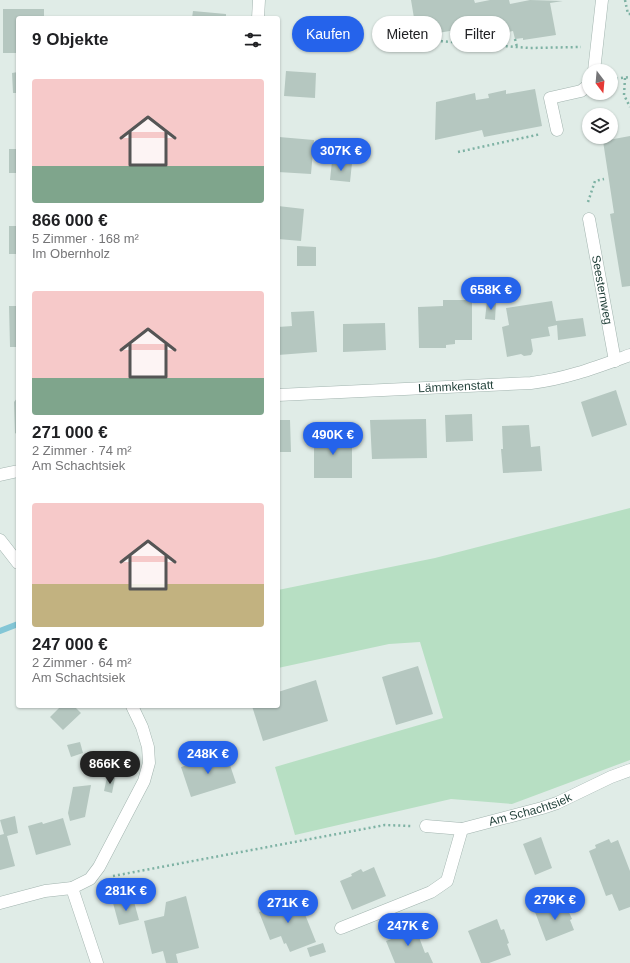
<!DOCTYPE html>
<html lang="de">
<head>
<meta charset="utf-8">
<style>
	body { margin:0; font-family:Arial,sans-serif; background:#f6f6f6; color:#202124; height:100vh; display:flex; flex-direction:column; font-size:15px; white-space:nowrap }
	* { box-sizing:border-box; margin:0 }
	p { font-size:13px; color:#757577 }
	.icon { flex:none; width:22px; height:22px; fill:none; stroke:currentColor; stroke-width:2; stroke-linecap:round; stroke-linejoin:round }
	.map { position:relative; flex:1; overflow:hidden }
	.panel { position:absolute; left:16px; top:16px; width:264px; height:692px; display:flex; flex-direction:column; background:#fff; border-radius:4px; box-shadow:0 1px 3px #0004 }
	.panel>* { flex:none }
	.guide { position:absolute; left:292px; top:16px; width:278px; height:36px; display:flex; gap:8px }
	.needle { width:26px; rotate:164deg }
	.controls { position:absolute; left:582px; top:64px; display:grid; gap:8px }
	.controls a { display:grid; place-items:center; width:36px; height:36px; border-radius:50%; background:#fff; box-shadow:0 1px 3px #0004; font-size:20px }
	.price { position:absolute; translate:-50% -34px; padding:0 9px; border-radius:14px; background:#2563eb; color:#fff; font-size:13px; line-height:26px; filter:drop-shadow(0 1px 2px #0008) }
	.price::after { content:''; position:absolute; left:50%; top:24px; width:12px; height:9px; margin-left:-6px; background:inherit; clip-path:polygon(0 0,100% 0,50% 100%) }
	.price.current { background:#222; color:#fff }
	ul { padding:0; list-style:none }
	li { display:grid; align-content:center; gap:8px; height:212px; padding:0 16px }
	li span { display:grid; place-items:center; height:124px; border-radius:4px; color:#555 }
	li>.icon { margin-inline-start:auto }
	span .icon { width:72px; height:72px; fill:#fffc; stroke-width:1 }
	li b { font-size:17px }
	h2 { display:flex; justify-content:space-between; align-items:center; height:48px; padding:0 16px; font-size:17px }
	.tag { padding:0 14px; border-radius:18px; background:#fff; box-shadow:0 1px 3px #0004; font-size:14px; line-height:36px }
	.tag.current { background:#2563eb; color:#fff }
	.map>svg:first-child { display:block }
	.green { fill:#b7dfc3 }
	.lines { fill:none; stroke-linecap:round; stroke-linejoin:round }
	.stream { stroke:#83c6d6; stroke-width:6 }
	.building { fill:#b5c7c0 }
	.lane-casing { stroke:#a2b4af; stroke-width:13 }
	.street-casing { stroke:#a2b4af; stroke-width:13 }
	.path { stroke:#7eb2a4; stroke-width:2.5; stroke-dasharray:2 3; stroke-linecap:butt }
	.lane { stroke:#fff; stroke-width:12 }
	.street { stroke:#fff; stroke-width:12 }
	.labels { text-anchor:middle; stroke-width:3; stroke-linejoin:round; paint-order:stroke }
	.street-label { font-size:12px; fill:#1f3e37; stroke:#f1f8f5 }
</style>
</head>
<body>
<div class="map">
<svg width="630" height="963" viewBox="0 0 630 963">
	<rect width="100%" height="100%" fill="#e0ece7"/>
	<path class="green" d="M 630,508 L 630,760 L 512,804 L 451,799 L 295,835 L 275,767 L 443,718 L 420,642 L 389,644 L 278,668 L 278,590 L 435,558 Z"/>
	<g class="lines">
		<path class="stream" d="M 0,631 L 18,624"/>
	</g>
	<path class="building" d="M 411,0 L 474,0 L 475,3 L 490,0 L 509,0 L 510,4 L 530,0 L 563,1 L 550,3 L 556,35 L 523,40 L 523,38 L 515,39 L 513,31 L 494,35 L 493,32 L 481,35 L 479,26 L 438,33 L 437,26 L 416,30 Z
		M 3,9 L 44,9 L 44,18 L 18,18 L 18,53 L 3,53 Z
		M 193,11 L 226,14 L 226,18 L 192,18 Z
		M 286,71 L 316,73 L 315,98 L 284,96 Z
		M 18,72 L 18,116 L 17,116 L 16,93 L 13,93 L 12,73 Z
		M 535,89 L 542,126 L 484,137 L 482,130 L 435,140 L 436,102 L 475,93 L 476,100 L 489,98 L 488,94 L 506,90 L 506,94 Z
		M 630,136 L 630,286 L 622,287 L 610,214 L 614,213 L 603,141 Z
		M 279,137 L 314,140 L 311,174 L 278,172 Z
		M 9,149 L 18,149 L 18,173 L 9,173 Z
		M 332,161 L 352,163 L 350,182 L 330,180 Z
		M 278,206 L 304,209 L 301,241 L 278,239 Z
		M 9,226 L 18,226 L 18,254 L 9,254 Z
		M 297,246 L 316,247 L 316,266 L 297,266 Z
		M 443,300 L 472,300 L 472,340 L 455,340 L 455,344 L 446,345 L 446,348 L 419,348 L 418,307 L 443,306 Z
		M 487,301 L 496,302 L 495,320 L 485,319 Z
		M 552,301 L 556,321 L 583,318 L 586,336 L 558,340 L 557,325 L 548,327 L 550,336 L 531,339 L 533,351 L 531,355 L 524,356 L 521,354 L 507,357 L 502,327 L 509,325 L 506,308 Z
		M 9,306 L 18,306 L 18,347 L 10,347 Z
		M 314,311 L 317,352 L 278,355 L 278,327 L 292,326 L 291,312 Z
		M 385,323 L 386,350 L 343,352 L 343,324 Z
		M 616,390 L 627,425 L 592,437 L 581,402 Z
		M 18,397 L 18,435 L 15,433 L 14,402 Z
		M 472,414 L 473,441 L 446,442 L 445,415 Z
		M 426,419 L 427,458 L 372,459 L 370,420 Z
		M 278,420 L 290,420 L 291,452 L 278,452 Z
		M 529,425 L 531,447 L 540,446 L 542,471 L 503,473 L 501,449 L 503,449 L 502,426 Z
		M 314,435 L 352,435 L 352,478 L 314,478 Z
		M 418,666 L 433,714 L 396,725 L 382,677 Z
		M 316,680 L 328,721 L 263,741 L 252,706 L 278,706 L 278,692 Z
		M 61,706 L 74,706 L 81,713 L 63,730 L 50,717 Z
		M 80,742 L 83,753 L 71,757 L 67,745 Z
		M 226,753 L 236,783 L 191,797 L 181,767 Z
		M 107,777 L 115,778 L 112,793 L 104,791 Z
		M 91,785 L 85,817 L 70,821 L 68,813 L 73,787 Z
		M 15,816 L 18,833 L 7,836 L 15,866 L 0,870 L 0,835 L 4,834 L 0,820 Z
		M 63,818 L 71,845 L 36,855 L 28,826 L 42,822 L 43,824 Z
		M 541,837 L 552,868 L 535,875 L 523,844 Z
		M 609,839 L 611,843 L 618,840 L 630,871 L 630,907 L 619,911 L 612,894 L 606,896 L 589,851 L 596,848 L 595,845 Z
		M 374,867 L 386,896 L 352,910 L 340,881 L 352,876 L 351,874 L 361,869 L 363,872 Z
		M 186,896 L 199,948 L 176,954 L 178,963 L 166,963 L 163,951 L 152,954 L 144,921 L 164,916 L 166,902 Z
		M 298,897 L 316,942 L 290,952 L 286,943 L 284,944 L 281,936 L 270,940 L 259,912 L 269,908 L 268,905 L 280,900 L 281,903 Z
		M 133,898 L 139,920 L 119,925 L 113,903 Z
		M 563,901 L 567,911 L 568,910 L 572,919 L 570,920 L 574,930 L 546,941 L 535,912 Z
		M 497,919 L 501,930 L 504,929 L 509,943 L 507,944 L 511,955 L 489,963 L 481,963 L 468,931 Z
		M 414,924 L 425,953 L 428,952 L 433,963 L 395,963 L 386,941 L 394,938 L 392,932 Z
		M 323,943 L 326,952 L 310,957 L 307,948 Z"/>
	<g class="lines">
		<g class="lane-casing">
			<path id="lane" d="M 557,130 L 550,98 L 581,91 L 589,85
				M 341,928 L 431,892 L 447,881 L 462,829"/>
		</g>
		<g class="street-casing">
			<g id="street">
				<path d="M 258,18 L 259,0"/>
				<path d="M 594,71 L 602,0"/>
				<path id="s1" d="M 589,219 L 615,361"/>
				<path id="s2" d="M 278,395 L 531,383 C 566,379 597,367 630,355"/>
				<path d="M 0,475 L 18,471"/>
				<path d="M 0,540 L 18,563"/>
				<path id="s3" d="M 426,826 L 462,829 L 542,808 L 557,803 L 611,777 L 630,770"/>
				<path d="M 72,888 L 97,963"/>
				<path d="M 0,903 L 45,891 L 72,888 L 90,879 L 99,867 L 144,781 L 149,763 L 148,747 L 142,727 L 132,706"/>
			</g>
		</g>
		<path class="path" d="M 625,0 L 628,14 L 630,14
			M 438,33 L 439,41 L 530,48 L 581,47
			M 515,39 L 517,47
			M 625,78 L 624,95 L 630,107
			M 611,79 L 630,77
			M 458,152 L 541,134
			M 588,202 L 595,181 L 604,179
			M 113,876 L 385,825 L 411,826"/>
		<use href="#lane" class="lane"/>
		<use href="#street" class="street"/>
	</g>
	<g class="labels">
		<g class="street-label">
			<text dy="4" stroke="none"><textPath href="#s1" startOffset="72">Seesternweg</textPath></text>
			<text dy="4" stroke="none"><textPath href="#s2" startOffset="178">Lämmkenstatt</textPath></text>
			<text dy="4" stroke="none"><textPath href="#s3" startOffset="107">Am Schachtsiek</textPath></text>
		</g>
	</g>
</svg>
<div class="controls">
<a><svg class="needle" viewBox="-14 -14 28 28"><path d="M0-13l5 13h-10z" fill="#e53935"/><path d="M0 13l5-13h-10z" fill="#757577"/></svg></a>
<a><svg class="icon" aria-label="layers" viewBox="0 0 24 24"><path d="M12 4l9 5-9 5-9-5zM3 14l9 5 9-5"/></svg></a>
</div>
<b class="price" style="left:341px;top:172px">307K €</b>
<b class="price" style="left:491px;top:311px">658K €</b>
<b class="price" style="left:333px;top:456px">490K €</b>
<b class="price" style="left:208px;top:775px">248K €</b>
<b class="price current" style="left:110px;top:785px">866K €</b>
<b class="price" style="left:126px;top:912px">281K €</b>
<b class="price" style="left:555px;top:921px">279K €</b>
<b class="price" style="left:288px;top:924px">271K €</b>
<b class="price" style="left:408px;top:947px">247K €</b>
<div class="guide">
<a class="tag current">Kaufen</a>
<a class="tag">Mieten</a>
<a class="tag">Filter</a>
</div>
<section class="panel">
<h2>9 Objekte<svg class="icon" aria-label="filters" viewBox="0 0 24 24"><path d="M4 7h16M4 17h16"/><circle cx="9" cy="7" r="2"/><circle cx="15" cy="17" r="2"/></svg></h2>
<ul>
<li><span style="background:linear-gradient(#f6c9c9 70%,#7fa58c 0)"><svg class="icon" aria-label="home" viewBox="0 0 24 24"><path d="M3 11l9-7 9 7M6 9v11h12V9"/></svg></span><div><b>866 000 €</b><p>5 Zimmer · 168 m²</p><p>Im Obernholz</p></div></li>
<li><span style="background:linear-gradient(#f6c9c9 70%,#7fa58c 0)"><svg class="icon" aria-label="home" viewBox="0 0 24 24"><path d="M3 11l9-7 9 7M6 9v11h12V9"/></svg></span><div><b>271 000 €</b><p>2 Zimmer · 74 m²</p><p>Am Schachtsiek</p></div></li>
<li><span style="background:linear-gradient(#f6c9c9 65%,#c2b280 0)"><svg class="icon" aria-label="home" viewBox="0 0 24 24"><path d="M3 11l9-7 9 7M6 9v11h12V9"/></svg></span><div><b>247 000 €</b><p>2 Zimmer · 64 m²</p><p>Am Schachtsiek</p></div></li>
</ul>
</section>
</div>
</body>
</html>
